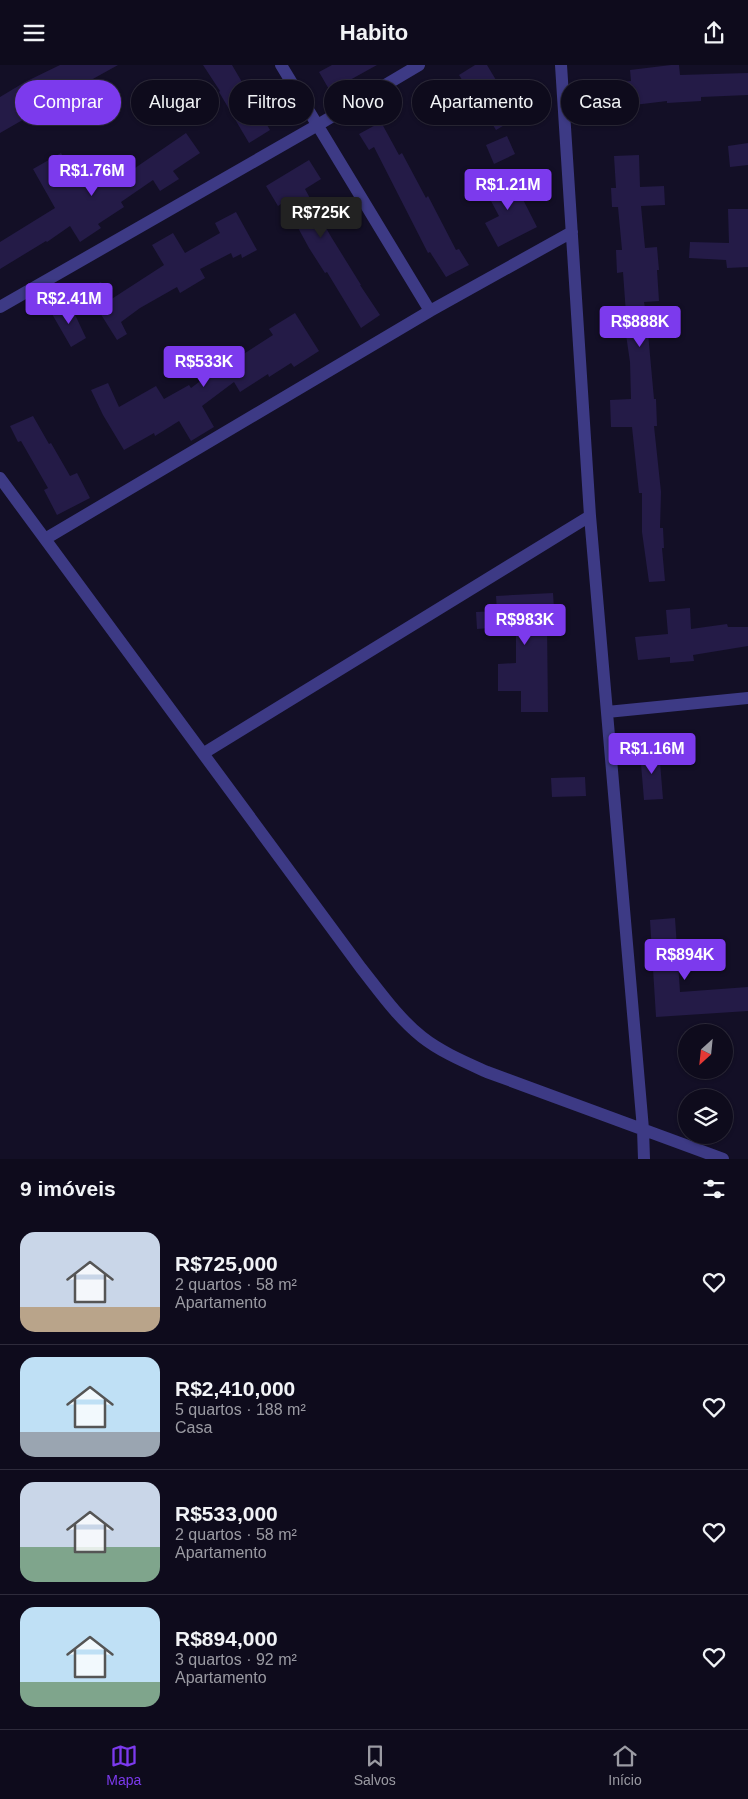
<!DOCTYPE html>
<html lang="pt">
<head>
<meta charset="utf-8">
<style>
	body { margin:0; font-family:Helvetica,sans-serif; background:#171425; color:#f1f3f6; height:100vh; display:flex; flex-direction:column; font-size:19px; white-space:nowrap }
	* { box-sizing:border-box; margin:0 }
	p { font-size:16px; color:#9b9ba3 }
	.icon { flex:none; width:28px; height:28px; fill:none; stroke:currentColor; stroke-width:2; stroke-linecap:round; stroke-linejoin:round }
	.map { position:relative; height:1094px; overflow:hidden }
	.drawer { display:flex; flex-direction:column; background:#0e0b1c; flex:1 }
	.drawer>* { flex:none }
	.top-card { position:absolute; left:15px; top:15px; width:719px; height:45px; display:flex; gap:10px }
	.needle { width:32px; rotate:207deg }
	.controls { position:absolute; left:678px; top:959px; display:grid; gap:10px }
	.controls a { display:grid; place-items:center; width:55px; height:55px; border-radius:50%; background:#0e0b1c; box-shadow:0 1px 4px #0004,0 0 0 1px #2e2b3b; font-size:25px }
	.price { position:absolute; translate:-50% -42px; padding:0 11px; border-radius:5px; background:#7c3aed; color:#fff; font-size:16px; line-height:32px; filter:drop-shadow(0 1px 2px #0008) }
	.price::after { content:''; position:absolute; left:50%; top:30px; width:15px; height:11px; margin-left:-8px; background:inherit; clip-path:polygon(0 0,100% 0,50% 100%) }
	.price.on { background:#222; color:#fff }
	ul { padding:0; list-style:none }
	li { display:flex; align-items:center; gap:15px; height:125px; padding:0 20px }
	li+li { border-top:1px solid #2e2b3b }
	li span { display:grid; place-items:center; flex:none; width:140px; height:100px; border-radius:15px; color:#555 }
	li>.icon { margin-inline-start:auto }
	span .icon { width:60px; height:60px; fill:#fffc; stroke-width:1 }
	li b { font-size:21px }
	h2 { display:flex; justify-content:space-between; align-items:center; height:60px; padding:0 20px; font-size:21px }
	.tag { padding:0 18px; border-radius:22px; background:#0e0b1c; box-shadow:0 1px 4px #0004,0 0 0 1px #2e2b3b; font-size:18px; line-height:45px }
	.tag.on { background:#7c3aed; color:#fff }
	header { display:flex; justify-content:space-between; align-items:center; height:65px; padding:0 20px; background:#0e0b1c; font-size:22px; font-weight:800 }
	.tabs { display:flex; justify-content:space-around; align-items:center; height:70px; border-top:1px solid #2e2b3b; background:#0e0b1c; font-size:14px; color:#9b9ba3 }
	.tabs a { display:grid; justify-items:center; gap:2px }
	.tabs .on { color:#7c3aed }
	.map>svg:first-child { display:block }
	.building { fill:#241b47 }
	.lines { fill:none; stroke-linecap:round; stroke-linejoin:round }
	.minor { stroke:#3d3a85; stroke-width:12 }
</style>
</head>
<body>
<header><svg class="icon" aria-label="menu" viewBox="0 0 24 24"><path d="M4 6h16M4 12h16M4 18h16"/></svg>Habito<svg class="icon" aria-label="share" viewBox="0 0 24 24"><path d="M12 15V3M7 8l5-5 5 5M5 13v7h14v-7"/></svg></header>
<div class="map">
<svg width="748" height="1094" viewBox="0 0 748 1094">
	<rect width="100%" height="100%" fill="#130f26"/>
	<path class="building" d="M 60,0 L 118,0 L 91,15 L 92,17 L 32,48 L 33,49 L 0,68 L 0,32 L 25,17 Z
		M 203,0 L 232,0 L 270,65 L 249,78 L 219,27 L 220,26 Z
		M 332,0 L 377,0 L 330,26 L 319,7 Z
		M 475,0 L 487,0 L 518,52 L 496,65 L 472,26 L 470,27 L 459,10 Z
		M 671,0 L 679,0 L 680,10 L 748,8 L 748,30 L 701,32 L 701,36 L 667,38 L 667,36 L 634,40 L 634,39 L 599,43 L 596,19 L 631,16 L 630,5 Z
		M 381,57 L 399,90 L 402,88 L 426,133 L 428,131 L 456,185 L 459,184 L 469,200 L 446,212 L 430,187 L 428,188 L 374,82 L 369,85 L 359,69 Z
		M 186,68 L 200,88 L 173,106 L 179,114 L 160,126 L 153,115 L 121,137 L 124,142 L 98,159 L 101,163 L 80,177 L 70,161 L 47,177 L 46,176 L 0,204 L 0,177 L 55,143 L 33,104 L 61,88 L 81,122 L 102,108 L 107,115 L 132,98 L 135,103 Z
		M 507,71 L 515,89 L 494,99 L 486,80 Z
		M 748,78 L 748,100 L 730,102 L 728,81 Z
		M 639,90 L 640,122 L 664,121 L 665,140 L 641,141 L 645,183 L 657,182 L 659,205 L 657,205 L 659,236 L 644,237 L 649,267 L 648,268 L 654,334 L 656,334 L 657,361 L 654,361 L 661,427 L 660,463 L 663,463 L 664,483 L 662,483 L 665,516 L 649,517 L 642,467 L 642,428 L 639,428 L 632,362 L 611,362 L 610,335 L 631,334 L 630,297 L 623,249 L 626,249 L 623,207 L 617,208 L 616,185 L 622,185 L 618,142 L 612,142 L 611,123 L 616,123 L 614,91 Z
		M 309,95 L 321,114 L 305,124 L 330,170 L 361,220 L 360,220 L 380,250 L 361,263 L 327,207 L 325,208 L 309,183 L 284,137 L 278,141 L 266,121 Z
		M 509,107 L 537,162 L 498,182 L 485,158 L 499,151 L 483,121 Z
		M 728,144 L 748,144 L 748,202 L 727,203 L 726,195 L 689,193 L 690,177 L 729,178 Z
		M 236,147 L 257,185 L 242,193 L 241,189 L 233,193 L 231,188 L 200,204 L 205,213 L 180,228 L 177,222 L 140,243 L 121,257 L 127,269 L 117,275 L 85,224 L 101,217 L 110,235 L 164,200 L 152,180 L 173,168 L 185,188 L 220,168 L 215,158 Z
		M 70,239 L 86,273 L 71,282 L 52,249 Z
		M 295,248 L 319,286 L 294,302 L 291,298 L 269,312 L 268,309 L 240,327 L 234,317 L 202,341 L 214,362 L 191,376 L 179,356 L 155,371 L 154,368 L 124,385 L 103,350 L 91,325 L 108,318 L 119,342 L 156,321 L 164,334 L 189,320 L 191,323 L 215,305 L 242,290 L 273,270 L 269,264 Z
		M 33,351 L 49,379 L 51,378 L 70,411 L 77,408 L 90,433 L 57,450 L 44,425 L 48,423 L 21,376 L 18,377 L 10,361 Z
		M 553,528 L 555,559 L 547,559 L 548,647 L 521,647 L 521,626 L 498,626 L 498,599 L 516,598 L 516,561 L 477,564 L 476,547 L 497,546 L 496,531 Z
		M 690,543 L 691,564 L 727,559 L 728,562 L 748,562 L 748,581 L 693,590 L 694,596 L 670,598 L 670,592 L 638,595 L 635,572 L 668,569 L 666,545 Z
		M 659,685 L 663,734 L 644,735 L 640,687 Z
		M 585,712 L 586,731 L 552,732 L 551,713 Z
		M 675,853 L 680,927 L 748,922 L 748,946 L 656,952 L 650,855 Z"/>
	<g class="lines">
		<path class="minor" d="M 281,0 L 430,246
			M 561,0 L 590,451 L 643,1064 L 644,1094
			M 0,242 L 316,61 L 419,0
			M 0,413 L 361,903 C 380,927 398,953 422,972 C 441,987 465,997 487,1007 L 723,1094
			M 45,474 L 430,246 L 572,167
			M 607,647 L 748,633
			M 204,688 L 590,451"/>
	</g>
</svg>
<div class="controls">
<a><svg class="needle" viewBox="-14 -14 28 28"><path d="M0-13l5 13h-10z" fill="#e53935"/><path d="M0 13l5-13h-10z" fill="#9b9ba3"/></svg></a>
<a><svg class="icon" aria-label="layers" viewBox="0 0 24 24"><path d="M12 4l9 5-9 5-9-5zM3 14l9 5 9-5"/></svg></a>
</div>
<b class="price" style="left:92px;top:132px">R$1.76M</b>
<b class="price" style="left:508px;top:146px">R$1.21M</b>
<b class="price on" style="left:321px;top:174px">R$725K</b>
<b class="price" style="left:69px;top:260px">R$2.41M</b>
<b class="price" style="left:640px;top:283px">R$888K</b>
<b class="price" style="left:204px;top:323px">R$533K</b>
<b class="price" style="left:525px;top:581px">R$983K</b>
<b class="price" style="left:652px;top:710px">R$1.16M</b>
<b class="price" style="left:685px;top:916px">R$894K</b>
<div class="top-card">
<a class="tag on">Comprar</a>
<a class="tag">Alugar</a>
<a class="tag">Filtros</a>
<a class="tag">Novo</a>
<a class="tag">Apartamento</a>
<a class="tag">Casa</a>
</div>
</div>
<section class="drawer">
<h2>9 imóveis<svg class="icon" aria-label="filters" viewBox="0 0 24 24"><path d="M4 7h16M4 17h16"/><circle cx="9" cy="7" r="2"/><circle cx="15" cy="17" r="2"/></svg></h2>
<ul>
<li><span style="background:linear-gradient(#c9d6e8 75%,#b9a48a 0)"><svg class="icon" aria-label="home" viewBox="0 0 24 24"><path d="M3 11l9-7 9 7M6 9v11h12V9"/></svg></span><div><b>R$725,000</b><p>2 quartos · 58 m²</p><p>Apartamento</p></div><svg class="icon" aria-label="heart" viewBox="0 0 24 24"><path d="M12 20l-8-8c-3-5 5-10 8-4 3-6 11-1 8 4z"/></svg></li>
<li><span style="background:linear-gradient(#bfe0f5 75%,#9aa5b1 0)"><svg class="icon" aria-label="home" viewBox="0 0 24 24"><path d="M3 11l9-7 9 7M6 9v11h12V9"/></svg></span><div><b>R$2,410,000</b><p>5 quartos · 188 m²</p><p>Casa</p></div><svg class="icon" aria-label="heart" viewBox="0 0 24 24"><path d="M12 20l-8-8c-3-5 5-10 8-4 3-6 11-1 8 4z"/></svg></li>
<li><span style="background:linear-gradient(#c9d6e8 65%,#7fa58c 0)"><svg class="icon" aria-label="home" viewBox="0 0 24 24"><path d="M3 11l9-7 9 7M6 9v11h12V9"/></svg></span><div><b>R$533,000</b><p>2 quartos · 58 m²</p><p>Apartamento</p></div><svg class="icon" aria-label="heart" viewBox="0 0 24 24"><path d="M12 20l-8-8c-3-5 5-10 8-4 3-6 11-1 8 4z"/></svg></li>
<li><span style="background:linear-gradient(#bfe0f5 75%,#7fa58c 0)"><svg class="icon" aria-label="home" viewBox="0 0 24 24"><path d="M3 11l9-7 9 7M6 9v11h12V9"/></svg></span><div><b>R$894,000</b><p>3 quartos · 92 m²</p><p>Apartamento</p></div><svg class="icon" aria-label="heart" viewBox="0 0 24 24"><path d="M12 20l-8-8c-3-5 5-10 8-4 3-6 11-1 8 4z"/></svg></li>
</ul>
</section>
<nav class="tabs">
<a class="on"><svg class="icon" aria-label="map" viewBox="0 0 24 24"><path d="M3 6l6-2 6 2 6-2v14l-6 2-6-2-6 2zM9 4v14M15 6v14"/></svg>Mapa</a>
<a><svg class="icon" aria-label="saved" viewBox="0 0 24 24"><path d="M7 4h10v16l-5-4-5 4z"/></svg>Salvos</a>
<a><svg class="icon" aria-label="home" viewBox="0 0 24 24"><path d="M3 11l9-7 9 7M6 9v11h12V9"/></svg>Início</a>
</nav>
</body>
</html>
